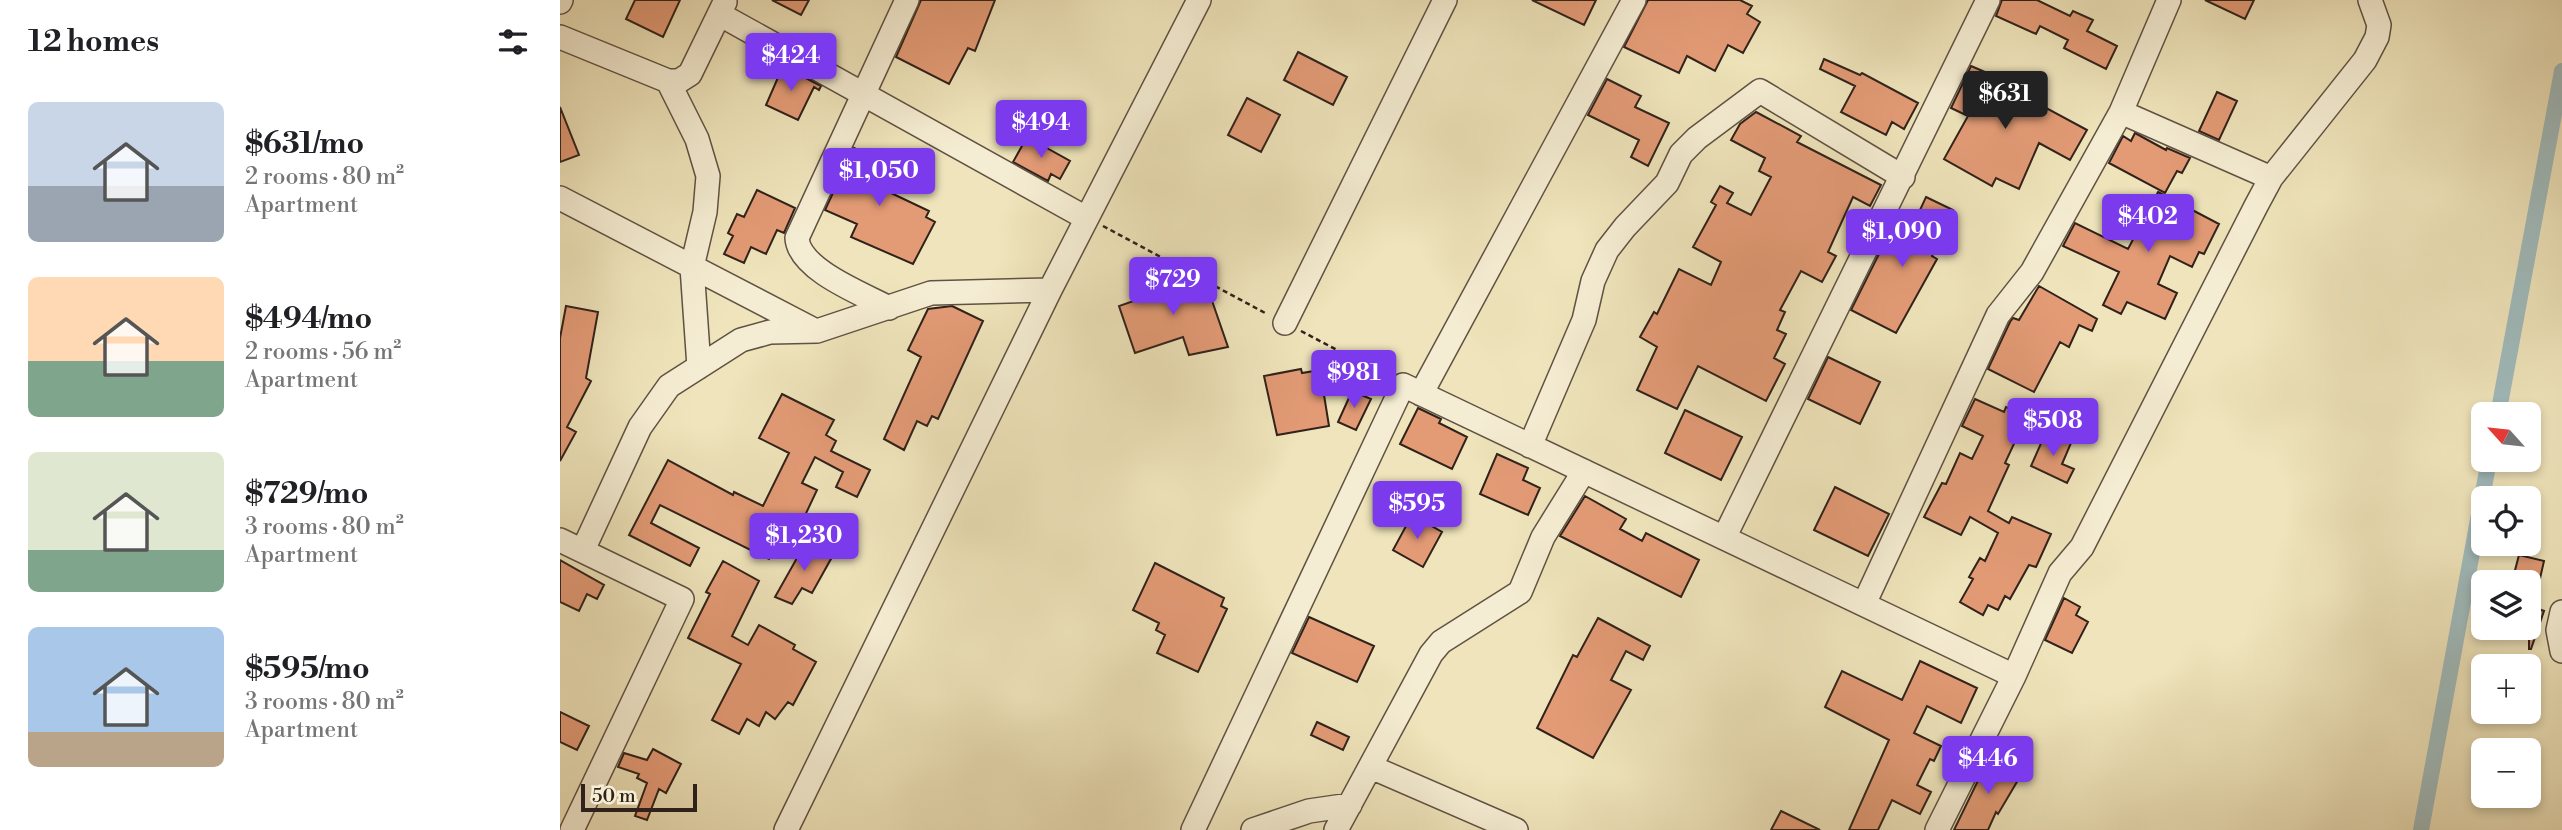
<!DOCTYPE html>
<html lang="en">
<head>
<meta charset="utf-8">
<style>
	body { margin:0; font-family:"Libre Bodoni",serif; background:#f6f6f6; color:#202124; height:100vh; display:flex; flex-direction:column; font-size:26px; white-space:nowrap }
	* { box-sizing:border-box; margin:0 }
	p { font-size:23px; color:#757577 }
	.icon { flex:none; width:38px; height:38px; fill:none; stroke:currentColor; stroke-width:2; stroke-linecap:round; stroke-linejoin:round }
	.map { position:relative; flex:1; overflow:hidden }
	.sheet { display:flex; flex-direction:column; background:#fff; width:560px }
	.sheet>* { flex:none }
	.needle { width:46px; rotate:297deg }
	.tools { position:absolute; left:1911px; top:402px; display:grid; gap:14px }
	.tools a { display:grid; place-items:center; width:70px; height:70px; border-radius:10px; background:#fff; box-shadow:0 4px 10px #0003; font-size:35px }
	.scale { position:absolute; left:21px; bottom:18px; width:116px; box-sizing:border-box; padding-left:7px; border:4px solid #30221b; border-top:0; font-size:19px; line-height:24px; white-space:nowrap; color:#30221b; -webkit-text-stroke:5px #f5edd3; paint-order:stroke }
	.price { position:absolute; translate:-50% -60px; padding:0 16px; border-radius:7px; background:#7c3aed; color:#fff; font-size:23px; line-height:46px; filter:drop-shadow(0 2px 4px #0008) }
	.price::after { content:''; position:absolute; left:50%; top:42px; width:21px; height:16px; margin-left:-10px; background:inherit; clip-path:polygon(0 0,100% 0,50% 100%) }
	.price.active { background:#222; color:#fff }
	ul { padding:0; list-style:none }
	li { display:flex; align-items:center; gap:21px; height:175px; padding:0 28px }
	li span { display:grid; place-items:center; flex:none; width:196px; height:140px; border-radius:10px; color:#555 }
	li>.icon { margin-inline-start:auto }
	span .icon { width:84px; height:84px; fill:#fffc; stroke-width:1 }
	li b { font-size:30px }
	h2 { display:flex; justify-content:space-between; align-items:center; height:84px; padding:0 28px; font-size:30px }
	main { display:flex; flex:1; min-height:0 }
	.map>svg:first-child { display:block }
	.lines { fill:none; stroke-linecap:round; stroke-linejoin:round }
	.canal { stroke:#a0bbbc; stroke-width:16 }
	.building { fill:#e39b76; stroke:#30221b; stroke-width:2 }
	.minor-casing { stroke:#605243; stroke-width:26 }
	.path { stroke:#30221b; stroke-width:2.5; stroke-dasharray:5 3.5; stroke-linecap:butt }
	.minor { stroke:#f5edd3; stroke-width:23 }
</style>
</head>
<body>
<main>
<section class="sheet">
<h2>12 homes<svg class="icon" aria-label="filters" viewBox="0 0 24 24"><path d="M4 7h16M4 17h16"/><circle cx="9" cy="7" r="2"/><circle cx="15" cy="17" r="2"/></svg></h2>
<ul>
<li><span style="background:linear-gradient(#c9d6e8 60%,#9aa5b1 0)"><svg class="icon" aria-label="home" viewBox="0 0 24 24"><path d="M3 11l9-7 9 7M6 9v11h12V9"/></svg></span><div><b>$631/mo</b><p>2 rooms · 80 m²</p><p>Apartment</p></div></li>
<li><span style="background:linear-gradient(#ffd9b3 60%,#7fa58c 0)"><svg class="icon" aria-label="home" viewBox="0 0 24 24"><path d="M3 11l9-7 9 7M6 9v11h12V9"/></svg></span><div><b>$494/mo</b><p>2 rooms · 56 m²</p><p>Apartment</p></div></li>
<li><span style="background:linear-gradient(#dfe7d0 70%,#7fa58c 0)"><svg class="icon" aria-label="home" viewBox="0 0 24 24"><path d="M3 11l9-7 9 7M6 9v11h12V9"/></svg></span><div><b>$729/mo</b><p>3 rooms · 80 m²</p><p>Apartment</p></div></li>
<li><span style="background:linear-gradient(#a9c7e8 75%,#b9a48a 0)"><svg class="icon" aria-label="home" viewBox="0 0 24 24"><path d="M3 11l9-7 9 7M6 9v11h12V9"/></svg></span><div><b>$595/mo</b><p>3 rooms · 80 m²</p><p>Apartment</p></div></li>
</ul>
</section>
<div class="map">
<svg width="2002" height="830" viewBox="0 0 2002 830">
	<rect width="100%" height="100%" fill="#efe4bb"/>
	<filter id="stains"><feTurbulence type="fractalNoise" baseFrequency=".00286" numOctaves="4"/><feColorMatrix values="0 0 0 0 .2 0 0 0 0 .09 0 0 0 0 .02 0 0 0 .5 -.17"/></filter>
	<radialGradient id="worn" r=".72"><stop offset=".6" stop-color="#630" stop-opacity="0"/><stop offset="1" stop-color="#630" stop-opacity=".3"/></radialGradient>
	<g class="lines">
		<path class="canal" d="M 1938,415 L 2002,71
			M 1861,830 L 1929,460"/>
	</g>
	<path class="building" d="M 75,0 L 120,0 L 103,37 L 66,19 Z
		M 212,0 L 249,0 L 241,15 Z
		M 361,0 L 435,0 L 415,51 L 408,48 L 389,84 L 336,57 Z
		M 972,0 L 1036,0 L 1024,25 Z
		M 1088,0 L 1180,0 L 1192,6 L 1187,14 L 1200,22 L 1183,53 L 1168,45 L 1155,71 L 1127,56 L 1119,73 L 1064,47 Z
		M 1442,0 L 1477,0 L 1510,16 L 1513,11 L 1533,20 L 1527,31 L 1557,46 L 1546,69 L 1504,48 L 1508,40 L 1480,26 L 1476,34 L 1436,16 Z
		M 1645,0 L 1694,0 L 1685,19 Z
		M 738,52 L 787,77 L 773,105 L 724,80 Z
		M 1264,59 L 1300,75 L 1302,73 L 1358,103 L 1344,129 L 1332,122 L 1326,135 L 1281,112 L 1295,86 L 1260,69 Z
		M 223,66 L 261,86 L 259,90 L 254,87 L 238,120 L 206,105 Z
		M 1411,66 L 1453,84 L 1451,89 L 1527,130 L 1510,160 L 1479,143 L 1459,189 L 1436,178 L 1432,186 L 1384,159 L 1408,116 L 1391,108 Z
		M 1047,79 L 1081,96 L 1075,107 L 1109,123 L 1088,166 L 1071,157 L 1079,140 L 1028,115 Z
		M 1657,92 L 1677,101 L 1659,140 L 1639,131 Z
		M 687,98 L 720,115 L 701,152 L 668,135 Z
		M 0,107 L 19,155 L 0,162 Z
		M 1196,112 L 1241,136 L 1237,142 L 1321,185 L 1310,206 L 1293,197 L 1268,252 L 1276,256 L 1262,282 L 1241,271 L 1220,310 L 1225,312 L 1217,330 L 1226,334 L 1214,358 L 1225,364 L 1206,401 L 1138,366 L 1117,409 L 1077,390 L 1097,347 L 1080,337 L 1094,312 L 1097,314 L 1119,269 L 1151,285 L 1161,262 L 1133,247 L 1156,205 L 1151,202 L 1160,186 L 1173,193 L 1167,203 L 1191,215 L 1211,177 L 1199,171 L 1205,158 L 1171,140 L 1180,124 Z
		M 1575,133 L 1606,150 L 1607,148 L 1630,158 L 1622,173 L 1617,171 L 1605,193 L 1549,163 L 1563,136 L 1571,141 Z
		M 467,137 L 510,161 L 500,179 L 491,174 L 488,181 L 453,162 Z
		M 294,148 L 342,173 L 331,193 L 369,211 L 366,217 L 375,222 L 353,264 L 291,237 L 297,224 L 265,210 Z
		M 197,190 L 235,208 L 224,233 L 217,230 L 206,254 L 191,247 L 184,263 L 164,254 L 173,236 L 168,233 L 177,214 L 184,217 Z
		M 1598,192 L 1659,224 L 1644,254 L 1639,252 L 1632,267 L 1610,256 L 1598,284 L 1617,293 L 1605,319 L 1567,302 L 1561,314 L 1543,305 L 1559,272 L 1503,246 L 1515,223 L 1568,249 Z
		M 1366,197 L 1393,210 L 1372,256 L 1377,259 L 1336,333 L 1291,310 L 1331,230 L 1347,238 Z
		M 603,273 L 607,287 L 625,282 L 650,295 L 668,347 L 629,355 L 623,337 L 575,353 L 559,306 L 582,298 L 577,282 Z
		M 1479,286 L 1537,319 L 1532,331 L 1519,325 L 1509,347 L 1500,342 L 1474,392 L 1428,369 L 1450,322 L 1453,318 L 1459,320 Z
		M 6,306 L 38,312 L 26,378 L 31,381 L 7,427 L 16,432 L 0,461 L 0,338 Z
		M 392,306 L 423,321 L 378,419 L 372,416 L 367,426 L 357,421 L 344,450 L 324,439 L 361,357 L 348,350 L 368,309 Z
		M 1268,357 L 1320,382 L 1300,424 L 1248,399 Z
		M 741,369 L 742,373 L 760,370 L 769,426 L 717,435 L 704,376 Z
		M 792,391 L 811,399 L 796,430 L 778,422 Z
		M 222,394 L 274,420 L 266,435 L 276,441 L 271,451 L 310,470 L 297,497 L 276,487 L 283,472 L 255,457 L 242,483 L 257,490 L 241,524 L 229,518 L 209,559 L 100,505 L 91,523 L 139,548 L 130,566 L 69,535 L 108,460 L 173,495 L 174,492 L 203,506 L 229,453 L 199,438 Z
		M 1415,399 L 1444,412 L 1446,407 L 1467,416 L 1445,463 L 1449,465 L 1428,511 L 1449,523 L 1452,517 L 1491,534 L 1476,567 L 1469,565 L 1450,599 L 1445,596 L 1438,610 L 1428,605 L 1423,615 L 1400,602 L 1413,579 L 1409,577 L 1420,558 L 1425,561 L 1438,533 L 1410,517 L 1401,535 L 1364,517 L 1382,483 L 1386,484 L 1400,453 L 1412,459 L 1423,436 L 1402,426 Z
		M 858,408 L 881,419 L 879,423 L 907,437 L 892,469 L 840,444 Z
		M 1125,410 L 1182,437 L 1161,480 L 1105,453 Z
		M 1486,432 L 1511,443 L 1502,464 L 1514,469 L 1507,483 L 1471,466 Z
		M 937,454 L 968,468 L 963,480 L 980,488 L 968,515 L 920,494 Z
		M 1275,487 L 1329,514 L 1308,556 L 1254,530 Z
		M 1025,496 L 1066,519 L 1060,529 L 1082,541 L 1086,533 L 1139,560 L 1121,597 L 1000,536 Z
		M 852,515 L 882,532 L 863,567 L 833,550 Z
		M 246,542 L 272,557 L 252,593 L 242,588 L 232,604 L 215,597 Z
		M 1959,555 L 1984,561 L 1979,583 L 1953,578 Z
		M 0,560 L 44,585 L 37,599 L 27,594 L 19,611 L 0,602 Z
		M 163,561 L 199,581 L 172,636 L 188,645 L 199,625 L 235,645 L 233,649 L 256,662 L 233,705 L 228,702 L 215,719 L 206,712 L 199,726 L 187,719 L 179,734 L 152,720 L 181,664 L 128,638 L 150,594 L 146,592 Z
		M 595,563 L 664,598 L 661,606 L 667,609 L 638,672 L 597,653 L 605,635 L 596,630 L 599,623 L 573,610 Z
		M 1504,598 L 1520,607 L 1516,615 L 1528,622 L 1512,653 L 1485,640 Z
		M 1969,606 L 1984,611 L 1971,649 L 1969,649 Z
		M 749,617 L 814,646 L 797,682 L 732,653 Z
		M 1038,618 L 1090,646 L 1083,660 L 1066,651 L 1051,680 L 1071,690 L 1033,758 L 977,728 L 1013,655 L 1017,657 Z
		M 1360,661 L 1417,688 L 1401,723 L 1367,706 L 1354,733 L 1381,746 L 1374,761 L 1370,759 L 1357,785 L 1371,792 L 1360,814 L 1332,800 L 1318,830 L 1289,830 L 1329,740 L 1265,707 L 1282,671 L 1342,700 Z
		M 0,712 L 29,726 L 17,750 L 0,742 Z
		M 757,722 L 789,737 L 783,750 L 751,735 Z
		M 93,749 L 121,764 L 106,793 L 99,789 L 87,820 L 75,816 L 87,783 L 77,778 L 79,774 L 58,767 L 64,753 L 87,760 Z
		M 1430,756 L 1461,775 L 1438,814 L 1436,812 L 1428,830 L 1394,830 Z
		M 1221,811 L 1260,830 L 1211,830 Z"/>
	<g class="lines">
		<g class="minor-casing">
			<path id="minor" d="M 0,2 L 1,0
				M 159,14 L 526,218
				M 0,37 L 108,81 L 119,81 L 130,74 L 165,2
				M 108,81 L 137,139 L 148,176 L 145,212 L 132,267 L 139,367
				M 1561,112 L 1609,0
				M 0,198 L 254,330
				M 329,308 C 303,294 239,270 237,238 L 347,0
				M 725,323 L 885,0
				M 861,394 L 1074,0
				M 970,446 L 1024,320 L 1033,281 L 1047,250 L 1065,227 L 1107,183 L 1121,154 L 1137,138 L 1200,91 L 1343,177
				M 1164,538 L 1428,0
				M 0,540 L 122,599 L 12,830
				M 23,550 L 80,427 L 109,386 L 181,340 L 210,332 L 257,331 L 371,293 L 490,290
				M 1304,604 L 1438,315 L 1472,272 L 1561,112 L 1711,178
				M 2002,612 L 1998,630 L 2002,651
				M 811,767 L 956,830
				M 226,830 L 490,290 L 639,0
				M 633,830 L 843,385 L 1454,676
				M 693,830 L 749,811 L 790,805
				M 776,830 L 871,654 L 881,642 L 960,592 L 983,537 L 1024,471
				M 1377,830 L 1454,676 L 1500,573 L 1522,547 L 1696,206 L 1711,178 L 1805,60 L 1817,37 L 1819,25 L 1810,0"/>
		</g>
		<path class="path" d="M 543,226 L 707,314
			M 741,331 L 828,377"/>
		<use href="#minor" class="minor"/>
	</g>
	<rect width="100%" height="100%" filter="url(#stains)"/>
	<rect width="100%" height="100%" fill="url(#worn)"/>
</svg>
<div class="tools">
<a><svg class="needle" viewBox="-14 -14 28 28"><path d="M0-13l5 13h-10z" fill="#e53935"/><path d="M0 13l5-13h-10z" fill="#757577"/></svg></a>
<a><svg class="icon" aria-label="locate" viewBox="0 0 24 24"><circle cx="12" cy="12" r="6"/><path d="M12 2v4M12 18v4M2 12h4M18 12h4"/></svg></a>
<a><svg class="icon" aria-label="layers" viewBox="0 0 24 24"><path d="M12 4l9 5-9 5-9-5zM3 14l9 5 9-5"/></svg></a>
<a>+</a>
<a>−</a>
</div>
<div class="scale">50 m</div>
<b class="price" style="left:231px;top:93px">$424</b>
<b class="price active" style="left:1445px;top:131px">$631</b>
<b class="price" style="left:481px;top:160px">$494</b>
<b class="price" style="left:319px;top:208px">$1,050</b>
<b class="price" style="left:1588px;top:254px">$402</b>
<b class="price" style="left:1342px;top:269px">$1,090</b>
<b class="price" style="left:613px;top:317px">$729</b>
<b class="price" style="left:794px;top:410px">$981</b>
<b class="price" style="left:1493px;top:458px">$508</b>
<b class="price" style="left:857px;top:541px">$595</b>
<b class="price" style="left:244px;top:573px">$1,230</b>
<b class="price" style="left:1428px;top:796px">$446</b>
</div>
</main>
</body>
</html>
